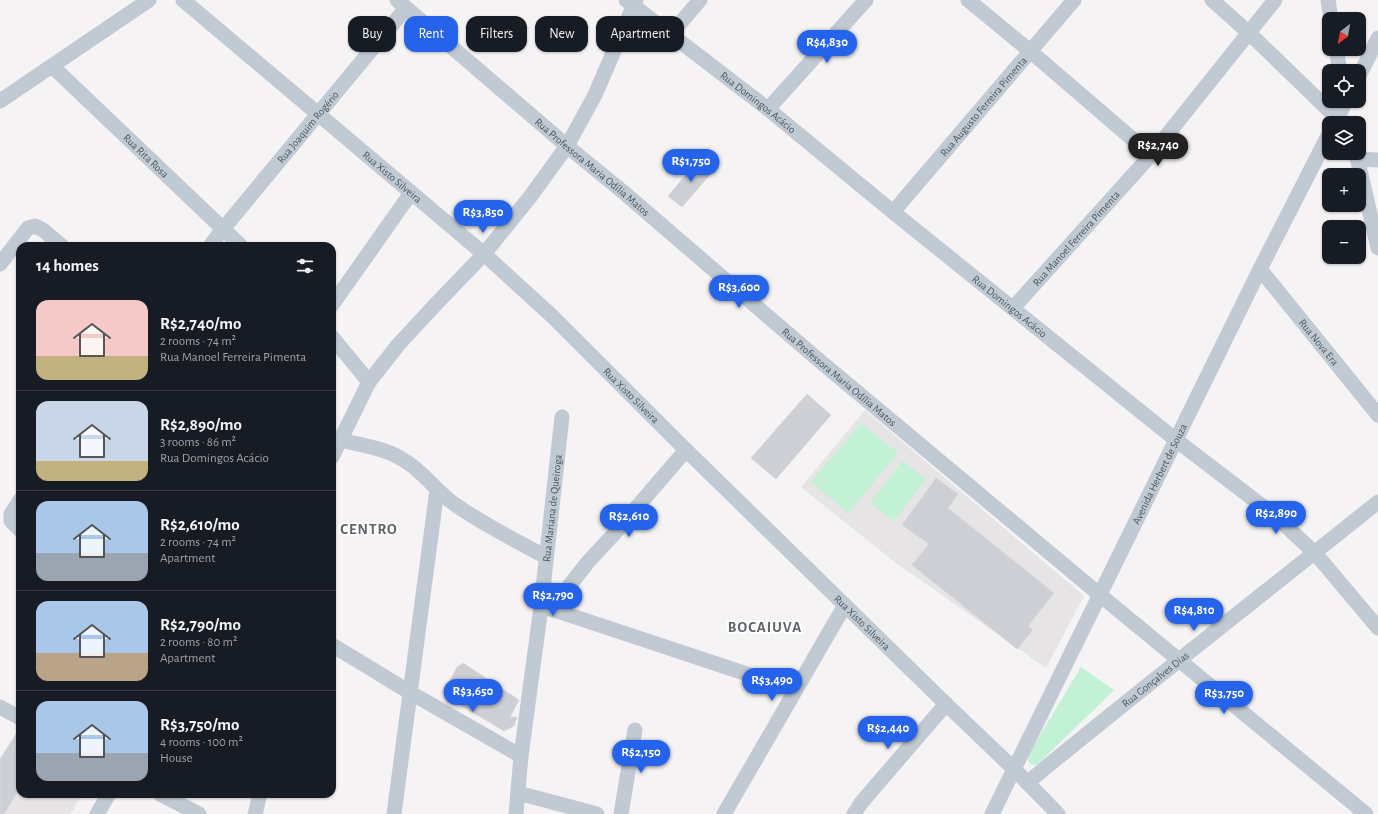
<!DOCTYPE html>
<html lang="en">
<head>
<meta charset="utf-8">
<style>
	body { margin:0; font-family:"Alegreya Sans",sans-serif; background:#20242c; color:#f1f3f6; height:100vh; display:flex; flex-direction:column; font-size:15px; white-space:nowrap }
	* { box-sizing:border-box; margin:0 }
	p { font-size:13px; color:#9ea1a6 }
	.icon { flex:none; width:22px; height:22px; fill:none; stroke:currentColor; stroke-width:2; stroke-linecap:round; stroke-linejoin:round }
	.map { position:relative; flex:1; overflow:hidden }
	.drawer { position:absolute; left:16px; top:242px; width:320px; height:556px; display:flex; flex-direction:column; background:#171b24; border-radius:12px; box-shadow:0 1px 3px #0004 }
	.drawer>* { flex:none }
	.banner { position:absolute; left:348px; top:16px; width:380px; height:36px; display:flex; gap:8px }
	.needle { width:26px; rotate:211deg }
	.buttons { position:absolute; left:1322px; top:12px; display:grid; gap:8px }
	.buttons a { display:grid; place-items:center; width:44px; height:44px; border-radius:8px; background:#171b24; box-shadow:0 1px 3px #0004; font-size:20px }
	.price { position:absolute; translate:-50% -34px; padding:0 9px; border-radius:14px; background:#2563eb; color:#fff; font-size:13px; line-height:26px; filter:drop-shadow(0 1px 2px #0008) }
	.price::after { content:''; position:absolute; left:50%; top:24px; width:12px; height:9px; margin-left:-6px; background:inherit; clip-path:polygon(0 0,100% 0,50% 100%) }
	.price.active { background:#222; color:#fff }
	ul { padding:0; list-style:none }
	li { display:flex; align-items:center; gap:12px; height:100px; padding:0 20px }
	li+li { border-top:1px solid #363941 }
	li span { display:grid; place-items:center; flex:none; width:112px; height:80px; border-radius:12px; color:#555 }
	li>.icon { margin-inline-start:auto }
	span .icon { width:48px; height:48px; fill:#fffc; stroke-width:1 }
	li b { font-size:17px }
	h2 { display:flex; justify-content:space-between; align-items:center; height:48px; padding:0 20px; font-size:17px }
	.tag { padding:0 14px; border-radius:12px; background:#171b24; box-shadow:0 1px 3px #0004; font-size:14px; line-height:36px }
	.tag.active { background:#2563eb; color:#fff }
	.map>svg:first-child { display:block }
	.education { fill:#e6e4e5 }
	.green { fill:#c3f1d5 }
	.building { fill:#cdcfd5; stroke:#d7d9de }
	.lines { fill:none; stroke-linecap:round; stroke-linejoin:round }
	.minor { stroke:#c1cad2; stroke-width:15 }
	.labels { text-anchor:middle; stroke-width:4; stroke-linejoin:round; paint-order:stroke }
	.street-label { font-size:11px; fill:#4a5661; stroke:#fff }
	.district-label { font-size:15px; font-weight:bold; letter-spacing:1px; fill:#5f6368; stroke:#fff }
</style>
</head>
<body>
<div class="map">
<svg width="1378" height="814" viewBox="0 0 1378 814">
	<rect width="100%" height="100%" fill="#f5f3f3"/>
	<path class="education" d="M 865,410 L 1084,596 L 1046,668 L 896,563 L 801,487 Z
		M 19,729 L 20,794 L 83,794 L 70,814 L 0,814 L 0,759 Z"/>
	<path class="green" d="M 861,423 L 898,453 L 848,513 L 811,482 Z
		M 902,461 L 926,479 L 894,521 L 870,503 Z
		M 1081,667 L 1114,690 L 1037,765 L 1030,764 L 1027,757 Z"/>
	<path class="building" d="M 700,158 L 714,170 L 682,207 L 668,196 Z
		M 807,394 L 831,415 L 776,479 L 751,458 Z
		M 936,478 L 958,494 L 948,508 L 1054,593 L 1028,626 L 1033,630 L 1017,649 L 912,565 L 929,544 L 902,525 Z
		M 463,663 L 519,700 L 510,717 L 517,717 L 514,726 L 504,731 L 447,697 L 449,683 L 457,667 Z
		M 20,728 L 20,788 L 4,814 L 0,814 L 0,759 Z"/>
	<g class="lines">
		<g class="minor">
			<path id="s1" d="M 183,0 L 484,254 L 552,316 L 686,450 L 946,704 L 1014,769 L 1058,814"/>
			<path id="s2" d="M 397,0 L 567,146 L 622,191 L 821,362 L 1100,595 L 1366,814"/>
			<path id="s3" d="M 626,0 L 768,109 L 893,212 L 1176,440 L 1274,515 L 1315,553 L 1378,628"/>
			<path d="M 968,0 L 1030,51 L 1151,155"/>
			<path d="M 1212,0 L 1248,32 L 1337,118"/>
			<path d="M 1328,0 L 1331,19"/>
			<path d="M 671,34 L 700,0"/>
			<path d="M 1336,49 L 1340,71"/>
			<path id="s4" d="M 52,66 L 241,246"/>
			<path d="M 1359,76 L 1378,38"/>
			<path d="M 0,101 L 149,0"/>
			<path d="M 768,109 L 866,0"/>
			<path d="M 1335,123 L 1346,101"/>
			<path d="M 1356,153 L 1378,248"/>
			<path d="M 1357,159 L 1378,160"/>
			<path id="s5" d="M 893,212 L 1074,0"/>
			<path id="s6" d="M 210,246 L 223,229 L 406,8"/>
			<path d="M 0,264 L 28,228 L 35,226 L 43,230 L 62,246"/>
			<path id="s7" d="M 1260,269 L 1378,415"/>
			<path d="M 332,305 L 411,193"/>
			<path id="s8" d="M 1013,308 L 1151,155 L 1275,0"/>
			<path d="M 332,337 L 369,382"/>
			<path d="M 341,440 C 361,445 384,448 402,459 C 422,470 435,490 453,503 C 482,524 515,540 546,557"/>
			<path d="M 332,457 L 369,382 L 398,345 L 435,305 L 484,254 L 530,197 L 567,146 L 595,95 L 636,0"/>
			<path d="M 20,500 L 11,514 L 11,521 L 20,530"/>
			<path d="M 541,607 L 551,609 L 795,690"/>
			<path d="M 551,609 L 588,562 L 613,535 L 686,450"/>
			<path d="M 332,645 L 411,693 L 521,756"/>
			<path d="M 0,707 L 20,718"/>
			<path id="s9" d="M 1027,783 C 1143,687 1261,596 1378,502"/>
			<path d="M 518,793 L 597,814"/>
			<path d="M 160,794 L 199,814"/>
			<path d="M 97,814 L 109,794"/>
			<path d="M 255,814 L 260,794"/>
			<path d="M 394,814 L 437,490"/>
			<path id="s10" d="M 516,814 L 521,756 L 541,607 L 562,417"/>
			<path d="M 621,814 L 635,730"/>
			<path d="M 724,814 L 845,605"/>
			<path d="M 854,814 L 861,803 L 946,704"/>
			<path id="s11" d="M 992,814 L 1260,269 L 1329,134"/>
		</g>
	</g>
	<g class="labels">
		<g class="street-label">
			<text dy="4" stroke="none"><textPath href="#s3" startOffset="167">Rua Domingos Acácio</textPath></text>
			<text dy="4" stroke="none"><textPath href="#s5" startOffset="139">Rua Augusto Ferreira Pimenta</textPath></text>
			<text dy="4" stroke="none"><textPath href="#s6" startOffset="154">Rua Joaquim Rogério</textPath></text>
			<text dy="4" stroke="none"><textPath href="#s4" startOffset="130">Rua Rita Rosa</textPath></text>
			<text dy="4" stroke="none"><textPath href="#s2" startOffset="257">Rua Professora Maria Odília Matos</textPath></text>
			<text dy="4" stroke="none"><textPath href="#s1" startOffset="274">Rua Xisto Silveira</textPath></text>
			<text dy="4" stroke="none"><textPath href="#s8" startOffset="94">Rua Manoel Ferreira Pimenta</textPath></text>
			<text dy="4" stroke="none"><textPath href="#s3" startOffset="491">Rua Domingos Acácio</textPath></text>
			<text dy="4" stroke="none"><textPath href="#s7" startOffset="94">Rua Nova Era</textPath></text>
			<text dy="4" stroke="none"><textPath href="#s2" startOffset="581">Rua Professora Maria Odília Matos</textPath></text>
			<text dy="4" stroke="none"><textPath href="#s1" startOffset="598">Rua Xisto Silveira</textPath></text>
			<text dy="4" stroke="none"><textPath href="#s11" startOffset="379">Avenida Herbert de Souza</textPath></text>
			<text dy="4" stroke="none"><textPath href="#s10" startOffset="308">Rua Mariana de Queiroga</textPath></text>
			<text dy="4" stroke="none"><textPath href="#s1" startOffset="922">Rua Xisto Silveira</textPath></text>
			<text dy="4" stroke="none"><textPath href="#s9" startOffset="165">Rua Gonçalves Dias</textPath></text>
		</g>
		<g class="district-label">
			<text x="369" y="534">CENTRO</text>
			<text x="765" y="632">BOCAIUVA</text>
		</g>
	</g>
</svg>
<div class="buttons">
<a><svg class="needle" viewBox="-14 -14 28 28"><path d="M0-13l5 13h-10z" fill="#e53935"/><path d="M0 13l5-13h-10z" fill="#9ea1a6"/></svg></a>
<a><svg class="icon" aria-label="locate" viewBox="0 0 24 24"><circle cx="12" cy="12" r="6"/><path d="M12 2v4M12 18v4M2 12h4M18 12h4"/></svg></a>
<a><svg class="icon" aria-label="layers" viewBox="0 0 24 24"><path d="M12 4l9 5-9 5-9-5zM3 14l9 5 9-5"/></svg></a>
<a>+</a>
<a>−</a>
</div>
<b class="price" style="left:827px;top:64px">R$4,830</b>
<b class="price active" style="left:1158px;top:167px">R$2,740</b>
<b class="price" style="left:691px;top:183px">R$1,750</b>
<b class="price" style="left:483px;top:234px">R$3,850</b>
<b class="price" style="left:739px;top:309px">R$3,600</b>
<b class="price" style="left:1276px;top:535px">R$2,890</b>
<b class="price" style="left:629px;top:538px">R$2,610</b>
<b class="price" style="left:553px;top:617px">R$2,790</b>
<b class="price" style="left:1194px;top:632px">R$4,810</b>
<b class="price" style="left:772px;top:702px">R$3,490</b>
<b class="price" style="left:473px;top:713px">R$3,650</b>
<b class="price" style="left:1224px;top:715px">R$3,750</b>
<b class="price" style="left:888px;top:750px">R$2,440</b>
<b class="price" style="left:641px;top:774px">R$2,150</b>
<div class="banner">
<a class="tag">Buy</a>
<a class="tag active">Rent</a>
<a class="tag">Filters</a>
<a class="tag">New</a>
<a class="tag">Apartment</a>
</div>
<section class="drawer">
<h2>14 homes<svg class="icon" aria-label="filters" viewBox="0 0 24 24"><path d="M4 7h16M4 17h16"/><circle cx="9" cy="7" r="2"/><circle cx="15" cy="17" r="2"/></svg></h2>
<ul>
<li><span style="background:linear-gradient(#f6c9c9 70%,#c2b280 0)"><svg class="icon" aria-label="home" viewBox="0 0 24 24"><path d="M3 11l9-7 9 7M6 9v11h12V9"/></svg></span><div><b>R$2,740/mo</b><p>2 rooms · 74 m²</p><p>Rua Manoel Ferreira Pimenta</p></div></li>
<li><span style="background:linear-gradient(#c9d6e8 75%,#c2b280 0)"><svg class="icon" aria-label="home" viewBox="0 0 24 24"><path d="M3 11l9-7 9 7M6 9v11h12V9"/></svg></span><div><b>R$2,890/mo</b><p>3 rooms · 86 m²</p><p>Rua Domingos Acácio</p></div></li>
<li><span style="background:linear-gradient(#a9c7e8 65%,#9aa5b1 0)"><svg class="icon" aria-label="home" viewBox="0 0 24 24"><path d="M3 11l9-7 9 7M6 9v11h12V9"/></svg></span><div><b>R$2,610/mo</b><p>2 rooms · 74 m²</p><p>Apartment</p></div></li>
<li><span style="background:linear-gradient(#a9c7e8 65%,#b9a48a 0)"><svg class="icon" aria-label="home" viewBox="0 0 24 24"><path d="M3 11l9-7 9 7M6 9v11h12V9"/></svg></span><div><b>R$2,790/mo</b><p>2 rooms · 80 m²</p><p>Apartment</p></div></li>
<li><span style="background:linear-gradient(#a9c7e8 65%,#9aa5b1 0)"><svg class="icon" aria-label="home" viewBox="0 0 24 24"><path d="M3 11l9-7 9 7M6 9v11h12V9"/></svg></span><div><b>R$3,750/mo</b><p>4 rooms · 100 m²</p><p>House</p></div></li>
</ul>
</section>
</div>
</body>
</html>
